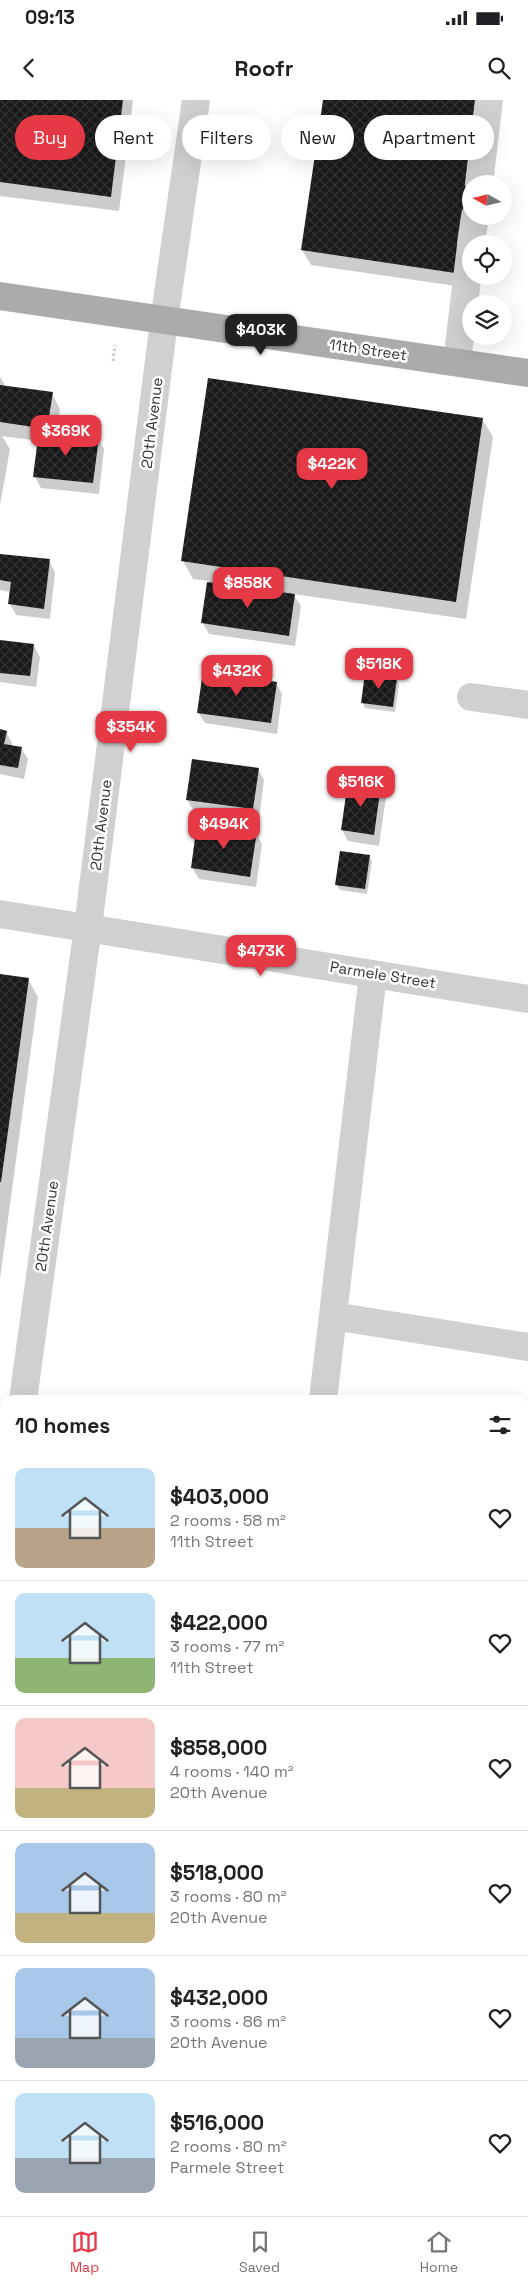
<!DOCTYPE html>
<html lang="en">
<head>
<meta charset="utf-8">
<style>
	body { margin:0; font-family:"Space Grotesk",sans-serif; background:#f2f2f2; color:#202124; height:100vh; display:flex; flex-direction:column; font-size:19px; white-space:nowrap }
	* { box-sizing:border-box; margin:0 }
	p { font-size:16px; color:#757577 }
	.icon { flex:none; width:28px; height:28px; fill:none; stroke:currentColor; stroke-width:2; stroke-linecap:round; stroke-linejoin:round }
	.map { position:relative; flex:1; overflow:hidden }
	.side { position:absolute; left:0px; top:1295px; width:529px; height:821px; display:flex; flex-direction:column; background:#fff; border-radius:15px 15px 0 0; box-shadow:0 5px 20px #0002 }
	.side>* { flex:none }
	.banner { position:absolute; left:15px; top:15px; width:499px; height:45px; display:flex; gap:10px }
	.needle { width:32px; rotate:278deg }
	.controls { position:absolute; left:462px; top:75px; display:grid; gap:10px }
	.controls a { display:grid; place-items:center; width:50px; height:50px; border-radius:50%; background:#fff; box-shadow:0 5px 20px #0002; font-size:25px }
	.price { position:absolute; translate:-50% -42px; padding:0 11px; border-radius:10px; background:#e63946; color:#fff; font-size:16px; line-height:32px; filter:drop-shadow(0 1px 2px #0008) }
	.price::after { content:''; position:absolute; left:50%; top:30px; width:15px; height:11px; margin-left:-8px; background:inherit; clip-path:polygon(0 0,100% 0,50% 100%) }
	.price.on { background:#222; color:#fff }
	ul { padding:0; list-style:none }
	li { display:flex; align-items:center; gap:15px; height:125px; padding:0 15px }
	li+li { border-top:1px solid #e0e0e0 }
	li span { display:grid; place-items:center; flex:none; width:140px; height:100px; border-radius:10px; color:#555 }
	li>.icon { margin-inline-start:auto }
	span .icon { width:60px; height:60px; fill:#fffc; stroke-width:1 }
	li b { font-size:21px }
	h2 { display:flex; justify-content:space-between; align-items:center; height:60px; padding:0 15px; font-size:21px }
	.pill { padding:0 18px; border-radius:22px; background:#fff; box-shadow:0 5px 20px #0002; font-size:18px; line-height:45px }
	.pill.on { background:#e63946; color:#fff }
	.status { display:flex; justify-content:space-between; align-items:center; height:35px; padding:0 25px; background:#fff; direction:ltr }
	.status svg { height:14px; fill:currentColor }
	header { display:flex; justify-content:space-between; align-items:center; height:65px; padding:0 15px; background:#fff; font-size:22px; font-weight:700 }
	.tab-bar { display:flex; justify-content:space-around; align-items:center; height:70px; border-top:1px solid #e0e0e0; background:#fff; font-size:14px; color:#757577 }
	.tab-bar a { display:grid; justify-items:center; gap:2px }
	.tab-bar .on { color:#e63946 }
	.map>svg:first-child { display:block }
	.shadow { fill:#0003 }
	.building { fill:url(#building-cross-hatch) }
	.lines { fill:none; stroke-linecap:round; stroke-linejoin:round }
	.path { stroke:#cdcdcd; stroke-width:3; stroke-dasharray:2.5 2.5; stroke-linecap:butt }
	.minor { stroke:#d0d0d0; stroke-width:28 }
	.major { stroke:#ababab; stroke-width:28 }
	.labels { text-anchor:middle; stroke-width:5; stroke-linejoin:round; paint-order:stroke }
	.street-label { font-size:15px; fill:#333; stroke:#fff }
</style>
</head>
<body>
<div class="status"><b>09:13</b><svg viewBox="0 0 49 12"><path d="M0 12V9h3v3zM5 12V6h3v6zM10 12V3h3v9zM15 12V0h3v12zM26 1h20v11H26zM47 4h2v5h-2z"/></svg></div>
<header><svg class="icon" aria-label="back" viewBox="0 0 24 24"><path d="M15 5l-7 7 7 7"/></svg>Roofr<svg class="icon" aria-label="search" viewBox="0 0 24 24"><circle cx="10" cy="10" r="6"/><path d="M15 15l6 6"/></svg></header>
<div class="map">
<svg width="528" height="2116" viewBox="0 0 528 2116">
	<defs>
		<pattern id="building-cross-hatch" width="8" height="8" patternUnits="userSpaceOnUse" patternTransform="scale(1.25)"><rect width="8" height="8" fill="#1a1a1a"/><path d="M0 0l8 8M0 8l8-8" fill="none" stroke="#333"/></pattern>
	</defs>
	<rect width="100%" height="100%" fill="#fff"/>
	<path class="shadow" d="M 0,0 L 133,0 L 119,111 L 0,96 Z
		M 325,0 L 471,84 L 471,116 L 463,187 L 311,165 L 302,150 Z
		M 0,277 L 6,287 L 52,294 L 60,309 L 57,333 L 98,338 L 104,349 L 99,394 L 41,388 L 35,377 L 39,341 L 2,336 L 10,349 L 0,405 Z
		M 482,319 L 493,337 L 466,519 L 293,494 L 301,506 L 295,546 L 209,534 L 203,523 L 209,481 L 193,479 L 183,461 Z
		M 0,455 L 49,461 L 55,472 L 50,519 L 16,515 L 10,504 L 11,492 L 0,490 Z
		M 0,541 L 34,546 L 40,557 L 36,587 L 0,582 Z
		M 396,579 L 399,584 L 395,612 L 365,608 L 362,602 Z
		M 276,583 L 282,594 L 277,634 L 205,623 L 198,612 Z
		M 0,631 L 6,632 L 12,643 L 12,647 L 21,648 L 28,659 L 24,679 L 0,674 Z
		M 258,669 L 264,680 L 259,720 L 194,711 L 187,700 Z
		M 349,682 L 380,686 L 386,697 L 379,746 L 348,741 L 342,730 Z
		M 198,724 L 256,733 L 262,744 L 256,787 L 199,779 L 192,768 Z
		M 369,756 L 372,761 L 367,794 L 340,790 L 337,785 Z
		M 0,875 L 28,879 L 38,897 L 0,1179 Z"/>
	<path class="building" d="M 0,0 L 123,0 L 111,97 L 0,82 Z
		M 323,0 L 480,0 L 455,173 L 301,150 Z
		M 208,278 L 483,318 L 456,502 L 181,461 Z
		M 0,285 L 53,292 L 47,329 L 0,322 Z
		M 39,330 L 99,337 L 93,383 L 33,377 Z
		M 0,454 L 50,459 L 44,509 L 8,504 L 11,482 L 0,480 Z
		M 207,482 L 295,494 L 289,536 L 201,523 Z
		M 0,540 L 34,544 L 30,576 L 0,573 Z
		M 203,571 L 277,582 L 271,623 L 197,613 Z
		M 365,573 L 397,578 L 393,607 L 361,603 Z
		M 0,629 L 7,631 L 4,644 L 22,647 L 18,668 L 0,665 Z
		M 192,659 L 259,668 L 253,709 L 186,700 Z
		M 348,681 L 381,685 L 374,735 L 341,730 Z
		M 197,723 L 257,731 L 250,777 L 191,768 Z
		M 340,751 L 370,755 L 365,789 L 335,785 Z
		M 0,874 L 29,878 L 1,1082 L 0,1082 Z"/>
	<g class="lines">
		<path class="path" d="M 113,261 L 115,245"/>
		<path class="minor" d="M 479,84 L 489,0
			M 471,144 L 475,116
			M 457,262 L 471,146
			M 471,597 L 528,605
			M 0,814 L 528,899
			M 333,1216 L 528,1247
			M 23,1300 L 88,827 L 164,221 L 196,0
			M 323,1300 L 373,874
			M 0,1469 L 5,1432
			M 0,1506 L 5,1507
			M 524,1584 L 528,1585
			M 524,1935 L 528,1935
			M 218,2116 L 219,2111"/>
		<path class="major" d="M 0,196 L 528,273"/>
	</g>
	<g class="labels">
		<g class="street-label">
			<text transform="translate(368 250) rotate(8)" y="5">11th Street</text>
			<text transform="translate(152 323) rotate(-83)" y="5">20th Avenue</text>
			<text transform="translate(101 725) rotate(-83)" y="5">20th Avenue</text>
			<text transform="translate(383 875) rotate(9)" y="5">Parmele Street</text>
			<text transform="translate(47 1126) rotate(-82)" y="5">20th Avenue</text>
		</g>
	</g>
</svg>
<div class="controls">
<a><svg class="needle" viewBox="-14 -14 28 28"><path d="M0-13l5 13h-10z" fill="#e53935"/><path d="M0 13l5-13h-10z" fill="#757577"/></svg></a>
<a><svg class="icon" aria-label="locate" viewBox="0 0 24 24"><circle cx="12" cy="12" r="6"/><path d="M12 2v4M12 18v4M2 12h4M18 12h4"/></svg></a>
<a><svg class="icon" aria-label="layers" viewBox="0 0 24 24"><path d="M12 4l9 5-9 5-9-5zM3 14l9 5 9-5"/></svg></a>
</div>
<b class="price on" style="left:261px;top:256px">$403K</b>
<b class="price" style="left:66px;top:357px">$369K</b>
<b class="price" style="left:332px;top:390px">$422K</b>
<b class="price" style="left:248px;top:509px">$858K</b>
<b class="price" style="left:379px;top:590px">$518K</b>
<b class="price" style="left:237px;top:597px">$432K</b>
<b class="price" style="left:131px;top:653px">$354K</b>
<b class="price" style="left:361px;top:708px">$516K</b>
<b class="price" style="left:224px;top:750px">$494K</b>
<b class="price" style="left:261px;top:877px">$473K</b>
<div class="banner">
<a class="pill on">Buy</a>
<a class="pill">Rent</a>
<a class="pill">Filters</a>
<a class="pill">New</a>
<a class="pill">Apartment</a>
</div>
<section class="side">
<h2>10 homes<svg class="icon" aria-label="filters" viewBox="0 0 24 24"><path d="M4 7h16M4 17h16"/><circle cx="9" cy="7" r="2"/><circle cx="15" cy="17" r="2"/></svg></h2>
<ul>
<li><span style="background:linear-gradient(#bfe0f5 60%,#b9a48a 0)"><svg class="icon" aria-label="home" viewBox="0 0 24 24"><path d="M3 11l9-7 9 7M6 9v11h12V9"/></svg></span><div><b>$403,000</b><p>2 rooms · 58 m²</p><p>11th Street</p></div><svg class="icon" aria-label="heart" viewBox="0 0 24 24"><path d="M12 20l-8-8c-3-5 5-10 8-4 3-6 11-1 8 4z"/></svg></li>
<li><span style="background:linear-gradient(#bfe0f5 65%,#8fb573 0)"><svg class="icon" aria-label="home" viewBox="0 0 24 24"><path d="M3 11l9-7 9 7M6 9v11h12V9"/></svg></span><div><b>$422,000</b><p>3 rooms · 77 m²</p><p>11th Street</p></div><svg class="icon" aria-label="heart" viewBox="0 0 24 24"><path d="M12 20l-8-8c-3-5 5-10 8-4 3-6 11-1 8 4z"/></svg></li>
<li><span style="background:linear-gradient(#f6c9c9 70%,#c2b280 0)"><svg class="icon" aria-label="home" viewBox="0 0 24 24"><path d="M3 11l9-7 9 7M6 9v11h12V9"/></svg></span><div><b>$858,000</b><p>4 rooms · 140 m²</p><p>20th Avenue</p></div><svg class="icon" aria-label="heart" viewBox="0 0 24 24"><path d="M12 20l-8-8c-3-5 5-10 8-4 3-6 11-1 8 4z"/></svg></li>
<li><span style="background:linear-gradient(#a9c7e8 70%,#c2b280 0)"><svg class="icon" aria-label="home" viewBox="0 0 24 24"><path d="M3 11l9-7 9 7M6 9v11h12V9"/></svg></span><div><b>$518,000</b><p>3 rooms · 80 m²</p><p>20th Avenue</p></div><svg class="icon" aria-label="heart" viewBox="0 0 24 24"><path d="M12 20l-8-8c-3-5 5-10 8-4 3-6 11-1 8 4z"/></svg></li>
<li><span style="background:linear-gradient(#a9c7e8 70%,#9aa5b1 0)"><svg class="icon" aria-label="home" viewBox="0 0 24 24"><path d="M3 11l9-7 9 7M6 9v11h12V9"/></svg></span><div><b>$432,000</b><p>3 rooms · 86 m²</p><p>20th Avenue</p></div><svg class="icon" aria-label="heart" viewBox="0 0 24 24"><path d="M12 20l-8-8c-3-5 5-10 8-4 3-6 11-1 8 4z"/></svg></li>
<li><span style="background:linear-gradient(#bfe0f5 65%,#9aa5b1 0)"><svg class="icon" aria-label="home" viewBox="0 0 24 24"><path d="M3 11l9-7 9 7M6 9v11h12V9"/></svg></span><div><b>$516,000</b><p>2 rooms · 80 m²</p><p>Parmele Street</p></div><svg class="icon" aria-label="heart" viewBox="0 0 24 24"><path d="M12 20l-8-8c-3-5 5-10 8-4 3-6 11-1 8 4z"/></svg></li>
</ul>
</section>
</div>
<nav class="tab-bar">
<a class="on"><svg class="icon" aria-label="map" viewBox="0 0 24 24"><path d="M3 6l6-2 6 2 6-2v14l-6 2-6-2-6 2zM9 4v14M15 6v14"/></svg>Map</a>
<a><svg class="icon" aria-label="saved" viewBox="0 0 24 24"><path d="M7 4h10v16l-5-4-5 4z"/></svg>Saved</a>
<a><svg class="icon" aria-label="home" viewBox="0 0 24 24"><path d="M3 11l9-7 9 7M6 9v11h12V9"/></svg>Home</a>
</nav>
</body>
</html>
